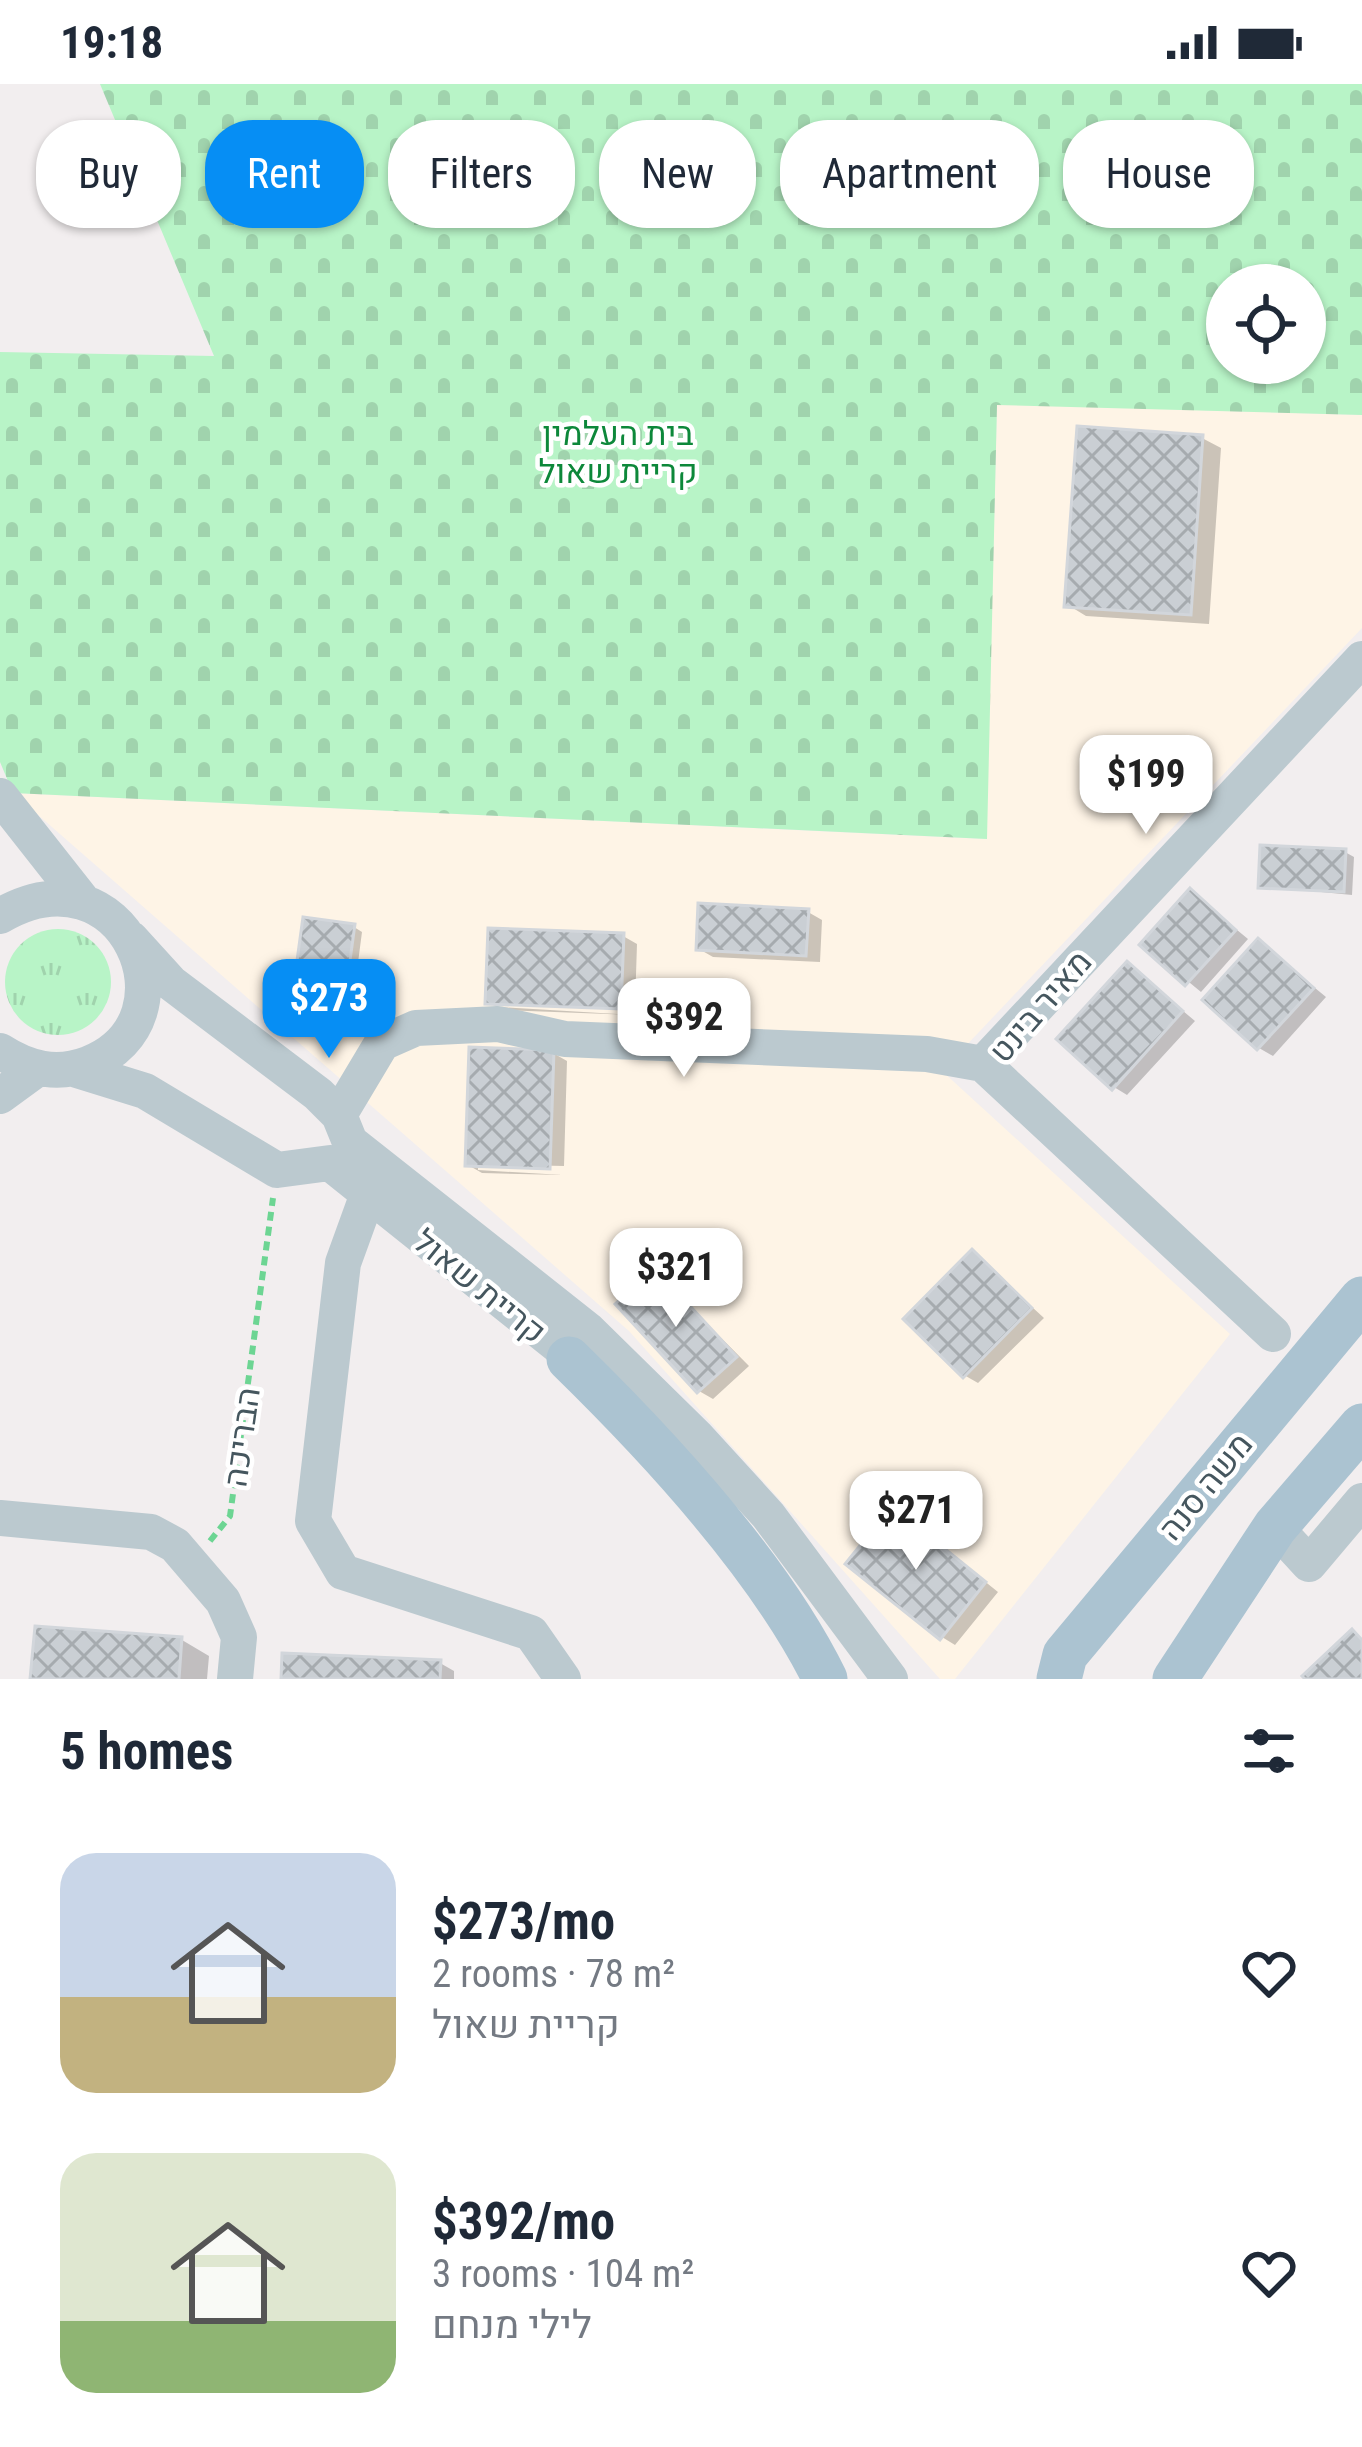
<!DOCTYPE html>
<html lang="en">
<head>
<meta charset="utf-8">
<style>
	body { margin:0; font-family:"Roboto Condensed",Heebo,sans-serif; background:#f2f2f3; color:#1f2937; height:100vh; display:flex; flex-direction:column; font-size:45px; white-space:nowrap }
	* { box-sizing:border-box; margin:0 }
	p { font-size:39px; color:#747a83 }
	.icon { flex:none; width:66px; height:66px; fill:none; stroke:currentColor; stroke-width:2; stroke-linecap:round; stroke-linejoin:round }
	.map { position:relative; height:1595px; overflow:hidden }
	.drawer { display:flex; flex-direction:column; background:#fff; flex:1 }
	.drawer>* { flex:none }
	.top-card { position:absolute; left:36px; top:36px; width:1290px; height:108px; display:flex; gap:24px }
	.fabs { position:absolute; left:1206px; top:180px; display:grid; gap:24px }
	.fabs a { display:grid; place-items:center; width:120px; height:120px; border-radius:50%; background:#fff; box-shadow:0 3px 9px #0004; font-size:60px }
	.price { position:absolute; translate:-50% -102px; padding:0 27px; border-radius:24px; background:#fff; color:#222; font-size:39px; line-height:78px; filter:drop-shadow(0 3px 6px #0008) }
	.price::after { content:''; position:absolute; left:50%; top:72px; width:36px; height:27px; margin-left:-18px; background:inherit; clip-path:polygon(0 0,100% 0,50% 100%) }
	.price.current { background:#068ef4; color:#fff }
	ul { padding:0; list-style:none }
	li { display:flex; align-items:center; gap:36px; height:300px; padding:0 60px }
	li span { display:grid; place-items:center; flex:none; width:336px; height:240px; border-radius:36px; color:#555 }
	li>.icon { margin-inline-start:auto }
	span .icon { width:144px; height:144px; fill:#fffc; stroke-width:1 }
	li b { font-size:51px }
	h2 { display:flex; justify-content:space-between; align-items:center; height:144px; padding:0 60px; font-size:51px }
	.pill { padding:0 42px; border-radius:48px; background:#fff; box-shadow:0 3px 9px #0004; font-size:42px; line-height:108px }
	.pill.current { background:#068ef4; color:#fff }
	.status { display:flex; justify-content:space-between; align-items:center; height:84px; padding:0 60px; background:#fff; direction:ltr }
	.status svg { height:33px; fill:currentColor }
	.map>svg:first-child { display:block }
	.commercial { fill:#fef4e6 }
	.grass { fill:url(#grass-tufts) }
	.cemetery { fill:url(#cemetery-stones); fill-rule:evenodd }
	.shadow { fill:#0003 }
	.building { fill:url(#building-cross-hatch); stroke:#d2d6db; stroke-width:3 }
	.lines { fill:none; stroke-linecap:round; stroke-linejoin:round }
	.path { stroke:#6dd593; stroke-width:6; stroke-dasharray:9 6; stroke-linecap:butt }
	.minor { stroke:#bbc9cf; stroke-width:36 }
	.major { stroke:#abc3d1; stroke-width:45 }
	.labels { text-anchor:middle; stroke-width:9; stroke-linejoin:round; paint-order:stroke }
	.park-label { font-size:33px; fill:#0d883a; stroke:#fff }
	.street-label { font-size:33px; fill:#45565e; stroke:#fff }
</style>
</head>
<body>
<div class="status"><b>19:18</b><svg viewBox="0 0 49 12"><path d="M0 12V9h3v3zM5 12V6h3v6zM10 12V3h3v9zM15 12V0h3v12zM26 1h20v11H26zM47 4h2v5h-2z"/></svg></div>
<div class="map">
<svg width="1362" height="1595" viewBox="0 0 1362 1595">
	<defs>
		<pattern id="grass-tufts" width="24" height="20" patternUnits="userSpaceOnUse" patternTransform="scale(3)"><rect width="24" height="20" fill="#b8f4c7"/><path d="M3 7l-1-3M5 7V3M7 7l1-3M15 17l-1-3M17 17v-4M19 17l1-3" fill="none" stroke="#a0d3ad"/></pattern>
		<pattern id="cemetery-stones" width="16" height="16" patternUnits="userSpaceOnUse" patternTransform="scale(3)"><rect width="16" height="16" fill="#b8f4c7"/><path d="M2 7V4a2 2 0 0 1 4 0v3zM10 15v-3a2 2 0 0 1 4 0v3z" fill="#a0d3ad"/></pattern>
		<pattern id="building-cross-hatch" width="8" height="8" patternUnits="userSpaceOnUse" patternTransform="scale(3)"><rect width="8" height="8" fill="#cacfd4"/><path d="M0 0l8 8M0 8l8-8" fill="none" stroke="#a6abaf"/></pattern>
	</defs>
	<rect width="100%" height="100%" fill="#f2eeef"/>
	<path class="commercial" d="M 997,320 L 1362,331 L 1362,544 L 942,987 L 1230,1250 L 955,1595 L 940,1595 L 629,1247 L 13,709 L 986,755 Z"/>
	<path class="grass" d="M5 898a53 53 0 1 1 106 0a53 53 0 1 1-106 0Z"/>
	<path class="cemetery" d="M 100,0 L 1362,0 L 1362,331 L 997,321 L 987,755 L 13,709 L 0,678 L 0,268 L 214,272 ZM 1227,201 L 1305,201 L 1305,279 L 1227,279 Z"/>
	<path class="shadow" d="M 1202,354 L 1221,364 L 1209,540 L 1086,532 L 1068,521 Z
		M 1345,768 L 1354,773 L 1352,811 L 1261,802 Z
		M 1191,808 L 1248,855 L 1201,908 L 1144,861 Z
		M 808,828 L 822,836 L 820,878 L 713,873 L 699,865 Z
		M 354,843 L 362,848 L 356,894 L 300,883 Z
		M 623,852 L 637,860 L 635,922 L 498,917 L 498,923 L 634,931 L 502,926 L 488,918 Z
		M 1258,857 L 1326,913 L 1273,972 L 1259,964 Z
		M 1127,880 L 1195,937 L 1127,1011 L 1114,1003 Z
		M 553,969 L 567,977 L 564,1082 L 478,1080 L 478,1086 L 563,1091 L 482,1089 L 468,1081 Z
		M 973,1169 L 1044,1234 L 978,1299 L 964,1291 Z
		M 655,1187 L 749,1282 L 713,1315 L 699,1307 Z
		M 906,1434 L 998,1508 L 955,1561 L 942,1553 Z
		M 182,1556 L 209,1572 L 207,1595 L 33,1595 Z
		M 440,1579 L 454,1587 L 454,1595 L 284,1595 Z"/>
	<path class="building" d="M 1077,342 L 1203,351 L 1191,531 L 1064,523 Z
		M 1260,761 L 1346,765 L 1344,808 L 1258,804 Z
		M 1190,804 L 1236,846 L 1185,902 L 1139,861 Z
		M 698,819 L 809,825 L 806,872 L 696,866 Z
		M 303,833 L 355,840 L 348,891 L 296,884 Z
		M 488,844 L 624,849 L 621,925 L 485,920 Z
		M 1258,854 L 1314,904 L 1257,966 L 1202,916 Z
		M 1127,877 L 1183,927 L 1112,1006 L 1056,955 Z
		M 469,963 L 554,966 L 550,1085 L 465,1082 Z
		M 972,1165 L 1032,1224 L 963,1294 L 903,1235 Z
		M 655,1184 L 737,1273 L 697,1309 L 615,1220 Z
		M 892,1422 L 986,1498 L 940,1556 L 845,1480 Z
		M 35,1542 L 182,1553 L 179,1595 L 30,1595 Z
		M 1352,1545 L 1362,1556 L 1362,1595 L 1305,1595 L 1302,1592 Z
		M 282,1569 L 441,1576 L 440,1595 L 281,1595 Z"/>
	<g class="lines">
		<path class="path" d="M 210,1457 L 230,1432 L 273,1114"/>
		<path class="minor" d="M 0,712 L 82,816
			M 0,832 C 124,759 201,936 88,980 C 56,992 28,985 0,967
			M 131,855 L 171,899 L 318,1010 L 339,1031 L 350,1058 L 588,1246 L 697,1353 L 768,1431 L 890,1595
			M 983,980 L 1362,575
			M 983,980 L 1273,1250
			M 74,985 L 145,1007 L 277,1086 L 330,1079 L 590,1287
			M 0,1012 L 37,985
			M 339,1031 L 382,959 L 416,944 L 498,940 L 565,955 L 927,970 L 983,980
			M 368,1110 L 343,1179 L 313,1437 L 343,1488 L 531,1549 L 563,1595
			M 0,1434 L 151,1448 L 175,1461 L 223,1517 L 239,1553 L 235,1595
			M 1275,1443 L 1309,1480 L 1362,1417"/>
		<path class="major" d="M 569,1275 C 658,1362 770,1483 825,1595
			M 1059,1595 L 1065,1571 L 1362,1215
			M 1175,1595 L 1275,1443 L 1362,1342"/>
	</g>
	<g class="labels">
		<g class="park-label">
			<text x="618" y="361">בית העלמין<tspan x="618" dy="38">קריית שאול</tspan></text>
		</g>
		<g class="street-label">
			<text transform="translate(1040 922) rotate(-49)" y="12">מאיר בינט</text>
			<text transform="translate(480 1202) rotate(39)" y="12">קריית שאול</text>
			<text transform="translate(241 1353) rotate(-82)" y="12">הבריכה</text>
			<text transform="translate(1205 1402) rotate(-51)" y="12">משה סנה</text>
		</g>
	</g>
</svg>
<div class="fabs">
<a><svg class="icon" aria-label="locate" viewBox="0 0 24 24"><circle cx="12" cy="12" r="6"/><path d="M12 2v4M12 18v4M2 12h4M18 12h4"/></svg></a>
</div>
<b class="price" style="left:1146px;top:753px">$199</b>
<b class="price current" style="left:329px;top:977px">$273</b>
<b class="price" style="left:684px;top:996px">$392</b>
<b class="price" style="left:676px;top:1246px">$321</b>
<b class="price" style="left:916px;top:1489px">$271</b>
<div class="top-card">
<a class="pill">Buy</a>
<a class="pill current">Rent</a>
<a class="pill">Filters</a>
<a class="pill">New</a>
<a class="pill">Apartment</a>
<a class="pill">House</a>
</div>
</div>
<section class="drawer">
<h2>5 homes<svg class="icon" aria-label="filters" viewBox="0 0 24 24"><path d="M4 7h16M4 17h16"/><circle cx="9" cy="7" r="2"/><circle cx="15" cy="17" r="2"/></svg></h2>
<ul>
<li><span style="background:linear-gradient(#c9d6e8 60%,#c2b280 0)"><svg class="icon" aria-label="home" viewBox="0 0 24 24"><path d="M3 11l9-7 9 7M6 9v11h12V9"/></svg></span><div><b>$273/mo</b><p>2 rooms · 78 m²</p><p>קריית שאול</p></div><svg class="icon" aria-label="heart" viewBox="0 0 24 24"><path d="M12 20l-8-8c-3-5 5-10 8-4 3-6 11-1 8 4z"/></svg></li>
<li><span style="background:linear-gradient(#dfe7d0 70%,#8fb573 0)"><svg class="icon" aria-label="home" viewBox="0 0 24 24"><path d="M3 11l9-7 9 7M6 9v11h12V9"/></svg></span><div><b>$392/mo</b><p>3 rooms · 104 m²</p><p>לילי מנחם</p></div><svg class="icon" aria-label="heart" viewBox="0 0 24 24"><path d="M12 20l-8-8c-3-5 5-10 8-4 3-6 11-1 8 4z"/></svg></li>
</ul>
</section>
</body>
</html>
